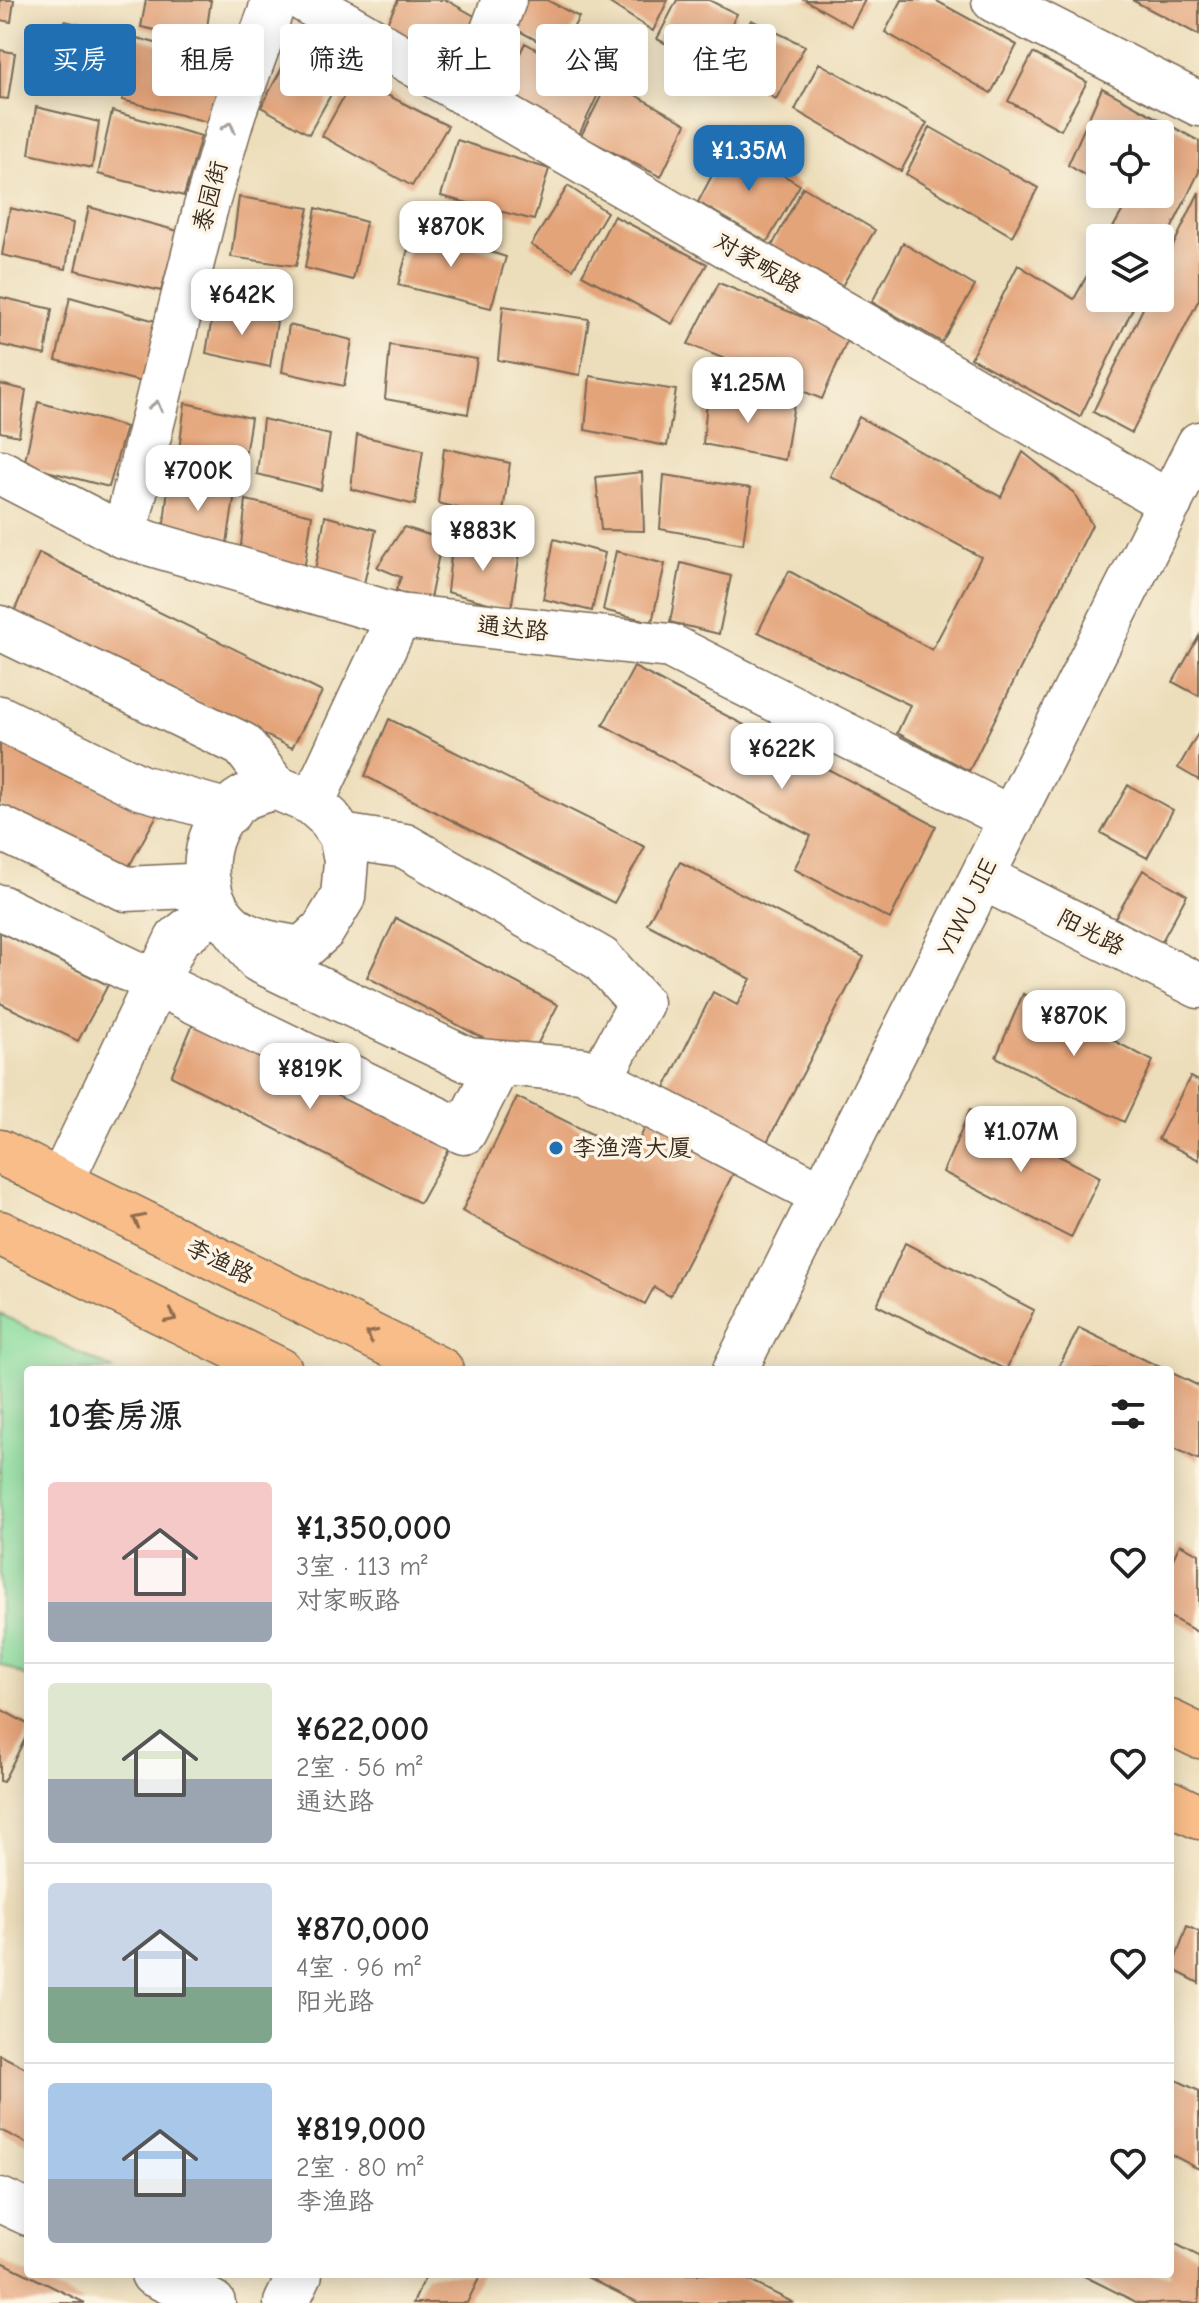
<!DOCTYPE html>
<html lang="zh">
<head>
<meta charset="utf-8">
<style>
	body { margin:0; font-family:"Comic Neue","LXGW WenKai TC",sans-serif; background:#f2f2f2; color:#222; height:100vh; display:flex; flex-direction:column; font-size:30px; white-space:nowrap }
	* { box-sizing:border-box; margin:0 }
	p { font-size:26px; color:#767676 }
	.icon { flex:none; width:44px; height:44px; fill:none; stroke:currentColor; stroke-width:2; stroke-linecap:round; stroke-linejoin:round }
	.map { position:relative; flex:1; overflow:hidden }
	.side { position:absolute; left:24px; top:1366px; width:1150px; height:912px; display:flex; flex-direction:column; background:#fff; border-radius:8px; box-shadow:0 4px 20px #0003 }
	.side>* { flex:none }
	.guide { position:absolute; left:24px; top:24px; width:1152px; height:72px; display:flex; gap:16px }
	.buttons { position:absolute; left:1086px; top:120px; display:grid; gap:16px }
	.buttons a { display:grid; place-items:center; width:88px; height:88px; border-radius:8px; background:#fff; box-shadow:0 4px 20px #0003; font-size:40px }
	.price { position:absolute; translate:-50% -68px; padding:0 18px; border-radius:16px; background:#fff; color:#222; font-size:26px; line-height:52px; filter:drop-shadow(0 2px 4px #0008) }
	.price::after { content:''; position:absolute; left:50%; top:48px; width:24px; height:18px; margin-left:-12px; background:inherit; clip-path:polygon(0 0,100% 0,50% 100%) }
	.price.current { background:#1f6fb2; color:#fff }
	ul { padding:0; list-style:none }
	li { display:flex; align-items:center; gap:24px; height:200px; padding:0 24px }
	li+li { border-top:2px solid #e0e0e0 }
	li span { display:grid; place-items:center; flex:none; width:224px; height:160px; border-radius:8px; color:#555 }
	li>.icon { margin-inline-start:auto }
	span .icon { width:96px; height:96px; fill:#fffc; stroke-width:1 }
	li b { font-size:34px }
	h2 { display:flex; justify-content:space-between; align-items:center; height:96px; padding:0 24px; font-size:34px }
	.chip { padding:0 28px; border-radius:8px; background:#fff; box-shadow:0 4px 20px #0003; font-size:28px; line-height:72px }
	.chip.current { background:#1f6fb2; color:#fff }
	.map>svg:first-child { display:block }
	.green { fill:#88dc9e; stroke:#62835e; stroke-width:2 }
	.building { fill:#e4a47a }
	.lines { fill:none; stroke-linecap:round; stroke-linejoin:round }
	.minor-casing { stroke:#796955; stroke-width:47 }
	.major-casing { stroke:#796955; stroke-width:47 }
	.minor { stroke:#fff; stroke-width:44 }
	.major { stroke:#f8bd88; stroke-width:44 }
	.oneway { stroke:#a79f9a }
	.oneway2 { stroke:#906c4e }
	.poi-dot { fill:#1f6fb2; stroke:#fcf5e5; stroke-width:3 }
	.labels { text-anchor:middle; stroke-width:7; stroke-linejoin:round; paint-order:stroke }
	.street-label { font-size:24px; fill:#3b2a1e; stroke:#fcf5e5 }
	.poi-label { font-size:24px; fill:#3b2a1e; stroke:#fcf5e5; text-anchor:start }
</style>
</head>
<body>
<div class="map">
<svg width="1199" height="2303" viewBox="0 0 1199 2303">
	<rect width="100%" height="100%" fill="#fcf5e5"/>
	<filter id="ink" filterUnits="userSpaceOnUse"><feTurbulence type="fractalNoise" baseFrequency=".0125" numOctaves="2"/><feDisplacementMap in="SourceGraphic" scale="16" xChannelSelector="R" yChannelSelector="G"/><feConvolveMatrix kernelMatrix="1 2 1 2 8 2 1 2 1" color-interpolation-filters="sRGB"/></filter>
	<filter id="wash" filterUnits="userSpaceOnUse"><feTurbulence type="fractalNoise" baseFrequency=".006" numOctaves="4" result="noise"/><feDisplacementMap in="SourceGraphic" scale="32" xChannelSelector="R" yChannelSelector="G"/><feGaussianBlur stdDeviation="1.8" result="paint"/><feColorMatrix in="noise" values="0 0 0 0 0 0 0 0 0 0 0 0 0 0 0 0 0 1.4 0 .05"/><feComposite in="paint" operator="in"/></filter>
	<g filter="url(#wash)">
		<rect width="100%" height="100%" fill="#eddebb"/>
		<path class="green" d="M 0,1314 L 114,1370 L 28,1370 L 28,1678 L 0,1664 Z"/>
		<g id="blocks">
			<path class="building" d="M 0,0 L 14,0 L 11,22 L 0,20 Z
				M 146,0 L 211,0 L 205,41 L 141,27 Z
				M 398,0 L 446,0 L 485,22 L 461,75 L 381,35 Z
				M 519,0 L 547,0 L 579,17 L 560,53 L 508,25 Z
				M 605,0 L 668,0 L 653,31 Z
				M 677,0 L 709,0 L 737,14 L 709,66 L 657,39 Z
				M 805,0 L 865,0 L 851,26 Z
				M 902,0 L 935,0 L 1017,45 L 991,93 L 885,32 Z
				M 1132,0 L 1199,0 L 1199,35 Z
				M 751,20 L 805,46 L 776,99 L 725,72 Z
				M 65,21 L 128,36 L 121,82 L 58,68 Z
				M 137,38 L 225,62 L 208,122 L 122,100 Z
				M 297,40 L 344,71 L 309,134 L 261,107 Z
				M 525,43 L 602,86 L 577,139 L 498,98 Z
				M 0,50 L 15,53 L 8,99 L 0,98 Z
				M 1033,53 L 1087,82 L 1061,130 L 1008,101 Z
				M 819,63 L 927,123 L 901,171 L 795,110 Z
				M 354,78 L 448,126 L 412,186 L 322,136 Z
				M 609,80 L 686,124 L 661,177 L 581,136 Z
				M 1102,88 L 1199,141 L 1199,172 L 1160,252 L 1160,238 L 1107,238 L 1128,201 L 1116,194 L 1160,194 L 1160,134 L 1100,134 L 1100,184 L 1068,165 Z
				M 36,107 L 99,122 L 92,168 L 29,154 Z
				M 112,111 L 201,136 L 184,196 L 98,174 Z
				M 930,127 L 1038,188 L 1012,236 L 906,174 Z
				M 457,140 L 549,169 L 534,220 L 441,196 Z
				M 729,143 L 800,185 L 767,242 L 698,202 Z
				M 568,186 L 607,212 L 573,269 L 531,245 Z
				M 803,187 L 875,230 L 842,286 L 772,246 Z
				M 1199,192 L 1199,299 L 1132,433 L 1093,412 L 1148,298 L 1160,298 L 1160,273 Z
				M 239,197 L 309,208 L 296,266 L 231,257 Z
				M 89,207 L 178,231 L 161,291 L 75,270 Z
				M 10,208 L 73,223 L 66,269 L 2,255 Z
				M 316,208 L 366,222 L 353,280 L 305,268 Z
				M 614,216 L 707,264 L 672,324 L 582,275 Z
				M 414,228 L 506,257 L 491,308 L 398,285 Z
				M 903,243 L 975,286 L 942,342 L 872,302 Z
				M 1100,252 L 1100,298 L 1138,298 L 1080,417 L 971,358 L 1018,265 L 1074,299 Z
				M 719,283 L 849,336 L 822,399 L 688,344 Z
				M 0,297 L 52,309 L 45,355 L 0,345 Z
				M 70,297 L 159,322 L 142,382 L 56,360 Z
				M 214,306 L 277,321 L 270,367 L 206,353 Z
				M 503,306 L 589,319 L 580,375 L 498,360 Z
				M 289,325 L 352,340 L 344,386 L 282,372 Z
				M 390,345 L 477,359 L 468,414 L 385,399 Z
				M 590,376 L 676,390 L 667,446 L 585,430 Z
				M 0,384 L 26,390 L 19,436 L 0,432 Z
				M 708,391 L 794,404 L 785,460 L 703,444 Z
				M 38,402 L 126,427 L 109,487 L 24,465 Z
				M 185,403 L 251,418 L 242,474 L 178,458 Z
				M 859,417 L 1001,497 L 1023,452 L 1074,493 L 1092,525 L 969,771 L 897,733 L 910,705 L 758,632 L 789,571 L 932,650 L 981,557 L 830,476 Z
				M 263,419 L 330,435 L 321,490 L 257,474 Z
				M 357,435 L 423,450 L 415,505 L 351,489 Z
				M 444,448 L 510,463 L 502,519 L 438,503 Z
				M 642,472 L 644,531 L 601,530 L 596,477 Z
				M 664,475 L 751,488 L 743,544 L 660,529 Z
				M 169,478 L 235,493 L 226,549 L 163,533 Z
				M 246,500 L 312,515 L 304,571 L 240,554 Z
				M 325,516 L 376,530 L 363,588 L 314,576 Z
				M 404,527 L 442,539 L 429,604 L 396,590 L 401,577 L 377,567 Z
				M 453,538 L 520,553 L 511,609 L 447,592 Z
				M 554,539 L 605,553 L 592,611 L 543,599 Z
				M 616,551 L 665,564 L 652,622 L 603,610 Z
				M 39,553 L 322,692 L 292,748 L 14,612 Z
				M 681,563 L 731,576 L 719,634 L 670,622 Z
				M 1199,636 L 1199,696 L 1173,682 Z
				M 634,667 L 936,826 L 890,919 L 794,869 L 811,836 L 603,725 Z
				M 389,719 L 645,847 L 614,903 L 365,776 Z
				M 1199,732 L 1199,780 L 1178,768 Z
				M 0,737 L 157,815 L 126,872 L 0,807 Z
				M 1128,785 L 1173,810 L 1147,858 L 1101,833 Z
				M 680,862 L 864,957 L 767,1142 L 753,1135 L 670,1296 L 654,1287 L 645,1304 L 462,1211 L 517,1097 L 632,1154 L 713,992 L 737,1005 L 751,979 L 647,924 Z
				M 1143,870 L 1187,895 L 1161,943 L 1115,918 Z
				M 396,918 L 558,1005 L 528,1062 L 367,977 Z
				M 0,932 L 108,985 L 78,1041 L 0,1003 Z
				M 1023,994 L 1153,1061 L 1124,1122 L 996,1057 Z
				M 195,1019 L 451,1146 L 420,1203 L 171,1076 Z
				M 1190,1077 L 1199,1081 L 1199,1160 L 1158,1139 Z
				M 970,1110 L 1100,1177 L 1071,1238 L 943,1172 Z
				M 905,1243 L 1034,1310 L 1006,1370 L 877,1305 Z
				M 1079,1328 L 1166,1370 L 1057,1370 Z
				M 1170,1372 L 1199,1386 L 1199,1460 L 1170,1446 Z
				M 1180,1544 L 1199,1554 L 1199,1633 L 1170,1617 L 1170,1565 Z
				M 0,1709 L 28,1724 L 28,1733 L 3,1782 L 0,1781 Z
				M 1187,1926 L 1199,1932 L 1199,1983 L 1172,1969 Z
				M 0,2055 L 28,2069 L 28,2144 L 0,2130 Z
				M 1170,2077 L 1199,2091 L 1199,2169 L 1170,2154 Z
				M 1170,2241 L 1199,2256 L 1199,2303 L 1138,2303 L 1080,2274 L 1170,2274 Z
				M 0,2261 L 85,2303 L 0,2303 Z
				M 427,2274 L 481,2274 L 467,2303 L 413,2303 Z
				M 581,2274 L 736,2274 L 794,2303 L 639,2303 Z"/>
		</g>
	</g>
	<g filter="url(#ink)">
		<use href="#blocks" fill-opacity="0" stroke="#796955" stroke-width="2"/>
		<g class="lines">
			<g class="minor-casing">
				<path id="minor" d="M 304,0 L 1170,503
					M 994,0 L 1199,104
					M 469,95 L 504,0
					M 0,472 L 124,536 L 399,616 L 670,646 L 1012,819
					M 124,536 L 205,210 L 234,111 L 270,13 L 273,0
					M 0,628 L 243,745 L 275,787
					M 0,718 L 140,787 L 229,812
					M 275,787 L 312,803 L 329,818 L 341,836 L 346,861 L 343,897 L 323,930 L 302,949 C 280,945 250,942 232,926 C 193,893 200,822 245,797 C 254,793 266,790 275,787 Z
					M 312,803 L 399,616
					M 0,828 L 126,889 L 209,885
					M 341,836 L 405,846 L 601,959 L 641,1003 L 599,1080
					M 982,877 L 1199,986
					M 0,907 L 464,1132 L 499,1063
					M 234,928 L 258,960 L 468,1060 L 582,1070 L 823,1195
					M 61,1182 L 177,939 L 215,909
					M 735,1370 L 1199,444
					M 0,2200 L 28,2213
					M 153,2274 L 213,2303
					M 286,2303 L 300,2274"/>
			</g>
			<g class="major-casing">
				<path id="major" d="M 0,1152 L 441,1370
					M 0,1233 L 280,1370
					M 1170,1722 L 1199,1736
					M 1170,1803 L 1199,1817"/>
			</g>
			<use href="#minor" class="minor"/>
			<use href="#major" class="major"/>
		</g>
		<defs><path id="oneway-chevron" d="M-2-3.5L2.5 0L-2 3.5" fill="none" stroke-width="1.6" stroke-linecap="round" stroke-linejoin="round" transform="scale(2)"/></defs>
		<g class="oneway">
			<use href="#oneway-chevron" transform="translate(229 127) rotate(-74)"/>
			<use href="#oneway-chevron" transform="translate(156 406) rotate(-76)"/>
		</g>
		<g class="oneway2">
			<use href="#oneway-chevron" transform="translate(138 1220) rotate(-154)"/>
			<use href="#oneway-chevron" transform="translate(171 1317) rotate(26)"/>
			<use href="#oneway-chevron" transform="translate(371 1335) rotate(-154)"/>
		</g>
	</g>
	<circle class="poi-dot" cx="556" cy="1148" r="8"/>
	<g class="labels">
		<g class="street-label">
			<text transform="translate(210 196) rotate(-75)" y="8">泰园街</text>
			<text transform="translate(758 263) rotate(30)" y="8">对家畈路</text>
			<text transform="translate(513 628) rotate(6)" y="8">通达路</text>
			<text transform="translate(967 907) rotate(-64)" y="8">YIWU JIE</text>
			<text transform="translate(1091 932) rotate(27)" y="8">阳光路</text>
			<text transform="translate(220 1261) rotate(26)" y="8">李渔路</text>
		</g>
		<g class="poi-label">
			<text x="572" y="1156">李渔湾大厦</text>
		</g>
	</g>
</svg>
<div class="buttons">
<a><svg class="icon" aria-label="locate" viewBox="0 0 24 24"><circle cx="12" cy="12" r="6"/><path d="M12 2v4M12 18v4M2 12h4M18 12h4"/></svg></a>
<a><svg class="icon" aria-label="layers" viewBox="0 0 24 24"><path d="M12 4l9 5-9 5-9-5zM3 14l9 5 9-5"/></svg></a>
</div>
<b class="price current" style="left:749px;top:193px">¥1.35M</b>
<b class="price" style="left:451px;top:269px">¥870K</b>
<b class="price" style="left:242px;top:337px">¥642K</b>
<b class="price" style="left:748px;top:425px">¥1.25M</b>
<b class="price" style="left:198px;top:513px">¥700K</b>
<b class="price" style="left:483px;top:573px">¥883K</b>
<b class="price" style="left:782px;top:791px">¥622K</b>
<b class="price" style="left:1074px;top:1058px">¥870K</b>
<b class="price" style="left:310px;top:1111px">¥819K</b>
<b class="price" style="left:1021px;top:1174px">¥1.07M</b>
<div class="guide">
<a class="chip current">买房</a>
<a class="chip">租房</a>
<a class="chip">筛选</a>
<a class="chip">新上</a>
<a class="chip">公寓</a>
<a class="chip">住宅</a>
</div>
<section class="side">
<h2>10套房源<svg class="icon" aria-label="filters" viewBox="0 0 24 24"><path d="M4 7h16M4 17h16"/><circle cx="9" cy="7" r="2"/><circle cx="15" cy="17" r="2"/></svg></h2>
<ul>
<li><span style="background:linear-gradient(#f6c9c9 75%,#9aa5b1 0)"><svg class="icon" aria-label="home" viewBox="0 0 24 24"><path d="M3 11l9-7 9 7M6 9v11h12V9"/></svg></span><div><b>¥1,350,000</b><p>3室 · 113 m²</p><p>对家畈路</p></div><svg class="icon" aria-label="heart" viewBox="0 0 24 24"><path d="M12 20l-8-8c-3-5 5-10 8-4 3-6 11-1 8 4z"/></svg></li>
<li><span style="background:linear-gradient(#dfe7d0 60%,#9aa5b1 0)"><svg class="icon" aria-label="home" viewBox="0 0 24 24"><path d="M3 11l9-7 9 7M6 9v11h12V9"/></svg></span><div><b>¥622,000</b><p>2室 · 56 m²</p><p>通达路</p></div><svg class="icon" aria-label="heart" viewBox="0 0 24 24"><path d="M12 20l-8-8c-3-5 5-10 8-4 3-6 11-1 8 4z"/></svg></li>
<li><span style="background:linear-gradient(#c9d6e8 65%,#7fa58c 0)"><svg class="icon" aria-label="home" viewBox="0 0 24 24"><path d="M3 11l9-7 9 7M6 9v11h12V9"/></svg></span><div><b>¥870,000</b><p>4室 · 96 m²</p><p>阳光路</p></div><svg class="icon" aria-label="heart" viewBox="0 0 24 24"><path d="M12 20l-8-8c-3-5 5-10 8-4 3-6 11-1 8 4z"/></svg></li>
<li><span style="background:linear-gradient(#a9c7e8 60%,#9aa5b1 0)"><svg class="icon" aria-label="home" viewBox="0 0 24 24"><path d="M3 11l9-7 9 7M6 9v11h12V9"/></svg></span><div><b>¥819,000</b><p>2室 · 80 m²</p><p>李渔路</p></div><svg class="icon" aria-label="heart" viewBox="0 0 24 24"><path d="M12 20l-8-8c-3-5 5-10 8-4 3-6 11-1 8 4z"/></svg></li>
</ul>
</section>
</div>
</body>
</html>
